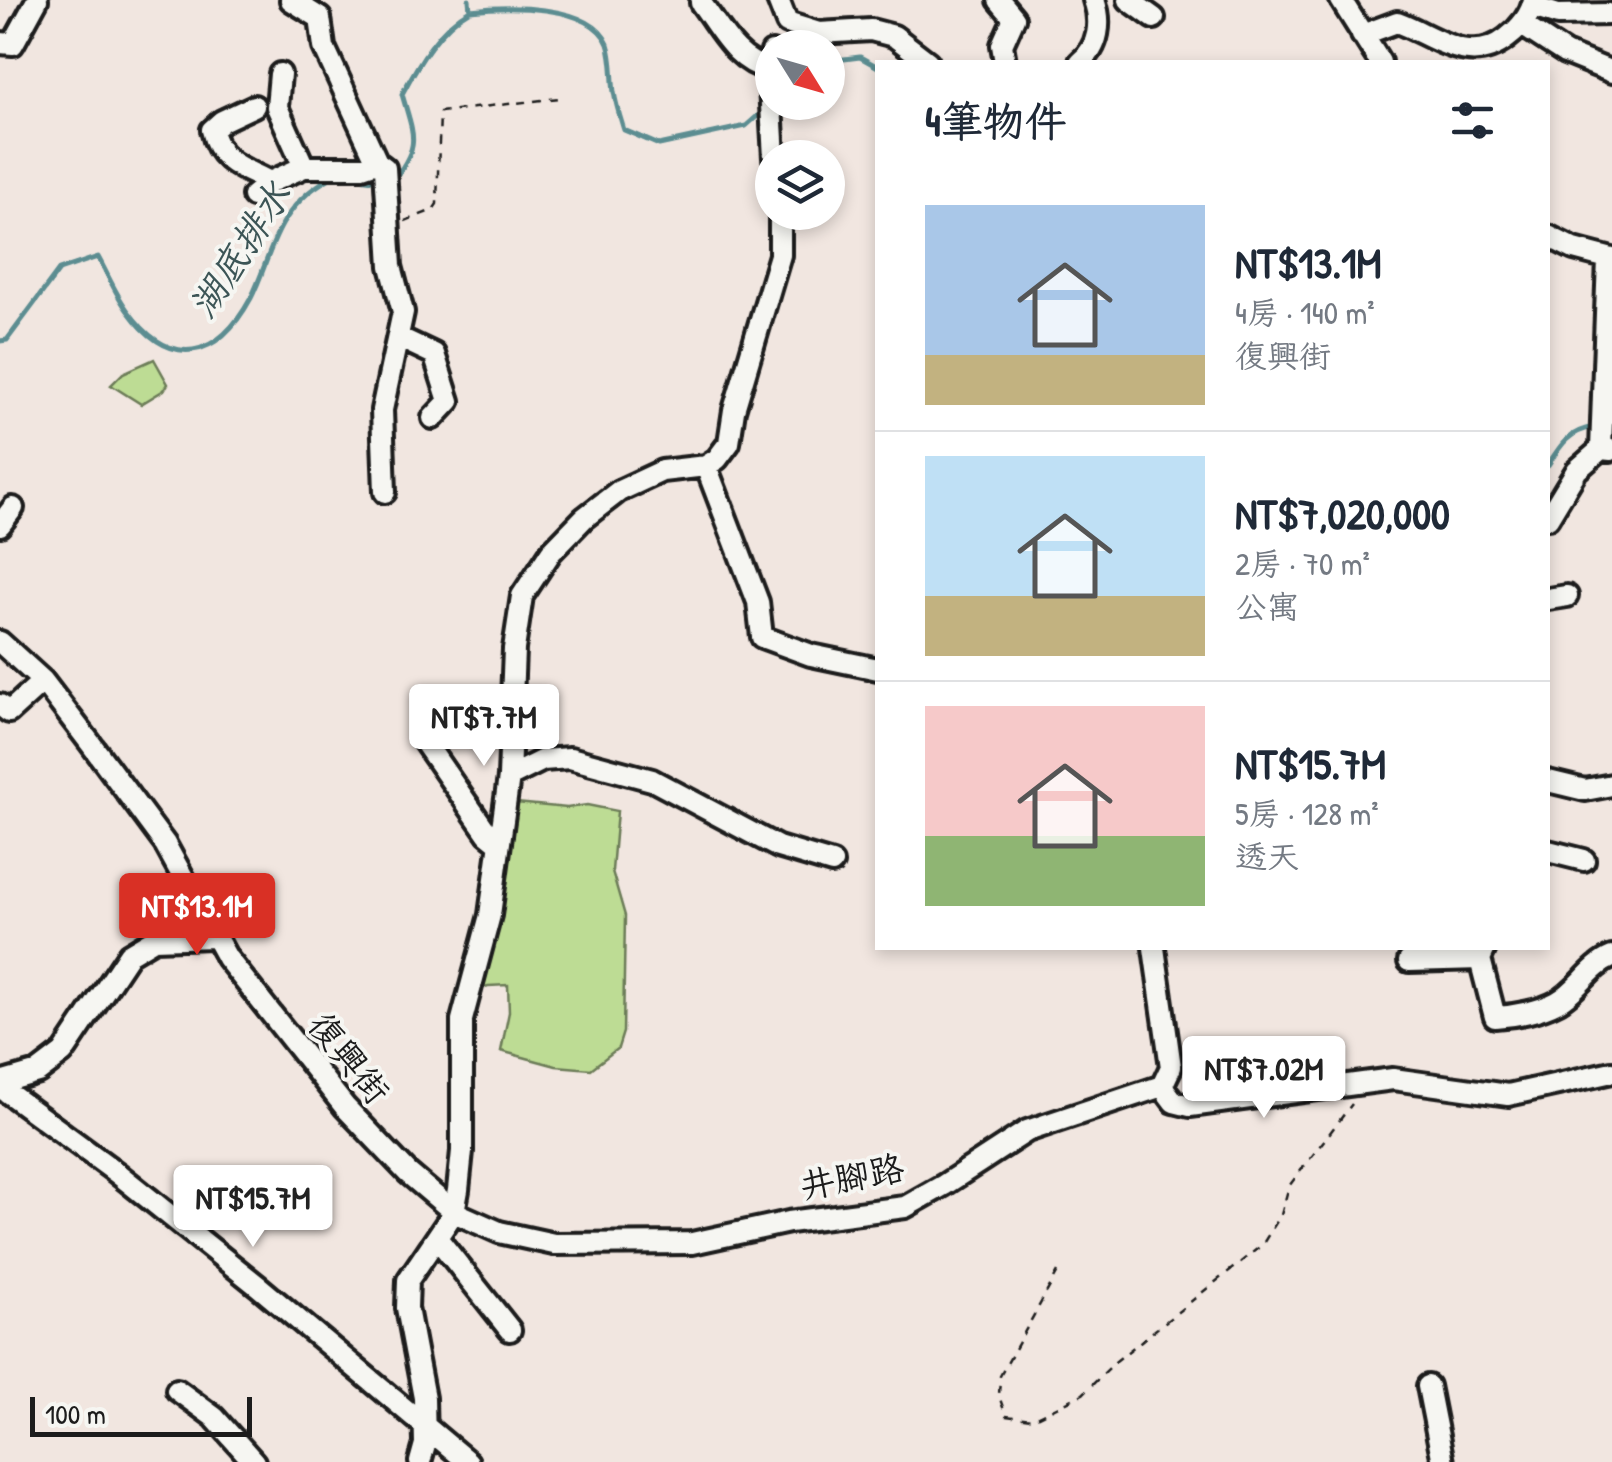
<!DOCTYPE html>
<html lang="zh-TW">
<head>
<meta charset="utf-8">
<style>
	body { margin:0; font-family:"Patrick Hand","LXGW WenKai TC",sans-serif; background:#f6f6f7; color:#1f2937; height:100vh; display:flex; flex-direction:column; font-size:38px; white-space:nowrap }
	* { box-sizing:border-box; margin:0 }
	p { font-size:32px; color:#747a83 }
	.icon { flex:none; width:55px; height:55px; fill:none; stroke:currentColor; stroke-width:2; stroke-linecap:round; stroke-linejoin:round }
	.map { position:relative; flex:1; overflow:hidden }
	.side { position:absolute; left:875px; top:60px; width:675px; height:890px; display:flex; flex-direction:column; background:#fff; border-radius:0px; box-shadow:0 5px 15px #0003 }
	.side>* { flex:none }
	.needle { width:65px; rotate:127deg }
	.tools { position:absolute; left:755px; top:30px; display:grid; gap:20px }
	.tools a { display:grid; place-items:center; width:90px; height:90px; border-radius:50%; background:#fff; box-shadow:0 5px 15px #0003; font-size:50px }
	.scale { position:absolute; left:30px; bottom:25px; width:222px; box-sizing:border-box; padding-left:10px; border:5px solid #1c1c1c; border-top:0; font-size:28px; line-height:35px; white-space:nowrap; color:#1c1c1c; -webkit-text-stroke:8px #f6f6f2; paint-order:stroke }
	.price { position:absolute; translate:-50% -85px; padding:0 22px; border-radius:10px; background:#fff; color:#222; font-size:32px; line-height:65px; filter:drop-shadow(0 2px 5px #0008) }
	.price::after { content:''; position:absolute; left:50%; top:60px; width:30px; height:22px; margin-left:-15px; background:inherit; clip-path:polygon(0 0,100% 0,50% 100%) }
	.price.on { background:#d93025; color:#fff }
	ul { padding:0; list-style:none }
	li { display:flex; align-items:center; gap:30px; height:250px; padding:0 50px }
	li+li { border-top:2px solid #e0e1e3 }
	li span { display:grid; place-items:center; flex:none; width:280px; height:200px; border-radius:0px; color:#555 }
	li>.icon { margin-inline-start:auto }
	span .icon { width:120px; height:120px; fill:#fffc; stroke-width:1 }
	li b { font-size:42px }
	h2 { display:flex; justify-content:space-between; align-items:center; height:120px; padding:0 50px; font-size:42px }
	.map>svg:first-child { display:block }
	.green { fill:#bddc94; stroke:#6c7c58; stroke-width:2.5 }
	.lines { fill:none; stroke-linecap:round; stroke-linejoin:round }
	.stream { stroke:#5c8d91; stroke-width:5 }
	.minor-casing { stroke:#1c1c1c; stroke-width:28 }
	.path { stroke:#1c1c1c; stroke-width:2.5; stroke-dasharray:8 8; stroke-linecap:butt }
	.minor { stroke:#f6f6f2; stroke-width:20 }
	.labels { text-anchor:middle; stroke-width:8; stroke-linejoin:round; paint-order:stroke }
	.street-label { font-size:35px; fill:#1c1c1c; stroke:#f6f6f2 }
	.water-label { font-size:38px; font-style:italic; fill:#3c5556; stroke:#f6f6f2 }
</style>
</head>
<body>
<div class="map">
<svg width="1612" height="1462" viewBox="0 0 1612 1462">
	<rect width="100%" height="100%" fill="#f1e6e0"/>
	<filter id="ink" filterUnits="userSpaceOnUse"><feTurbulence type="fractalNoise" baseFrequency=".01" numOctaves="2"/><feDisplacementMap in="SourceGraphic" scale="20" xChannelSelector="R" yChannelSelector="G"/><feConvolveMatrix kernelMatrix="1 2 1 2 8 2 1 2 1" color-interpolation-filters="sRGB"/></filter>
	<g filter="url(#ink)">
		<path class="green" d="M 154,359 L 168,384 L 164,390 L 141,404 L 111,385 L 123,373 Z
			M 506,802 L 567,808 L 587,805 L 617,811 L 612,871 L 625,916 L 623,1032 L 618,1048 L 591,1069 L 556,1066 L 501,1051 L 509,1012 L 508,985 L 488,986 L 466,994 Z"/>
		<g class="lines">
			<path class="stream" d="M 470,10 C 505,6 591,3 608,44 C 613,58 612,78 614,92 C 616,105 620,117 624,130 L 659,145 L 746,126 L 763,111
				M 828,61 L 860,57 L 878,67
				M 352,177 L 380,181
				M 391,183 C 422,145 414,137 402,94 C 418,64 439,27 470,10 L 469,0
				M 0,341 L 7,340 L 59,270 L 98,257 C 108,275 116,295 128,311 C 171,371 218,359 251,298 C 264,273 270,243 285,220 C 298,199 314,186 336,175
				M 1548,465 C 1561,444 1569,431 1594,427"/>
			<g class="minor-casing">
				<path id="minor" d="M 291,0 L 320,18 L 324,47 L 377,162 L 385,168 L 391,266 L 403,312 L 382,410 L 385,492
					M 778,0 L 787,23
					M 999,0 L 1014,18 L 1002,45 L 1005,62
					M 1129,0 L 1154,18
					M 1341,0 L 1380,62
					M 701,3 C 720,28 736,62 769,69
					M 1533,7 L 1558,15 L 1609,14
					M 787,23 L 819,33 L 871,30 L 894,36 L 928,62
					M 1522,25 L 1565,53 L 1612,72
					M 1362,35 L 1397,22 C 1435,36 1469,68 1507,38 C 1520,28 1530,17 1534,0
					M 0,43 L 13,44 L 37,0
					M 772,52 L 769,69 L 774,158
					M 1080,62 C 1099,47 1102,22 1094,0
					M 280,74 L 277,107 L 304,167 L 362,167 L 377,162
					M 254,106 L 222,121 L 212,130 C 219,163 243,168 270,182
					M 253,196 L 270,182 L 304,167
					M 1548,236 L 1574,249 L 1612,259
					M 398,337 L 434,354 L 449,401 L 433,418
					M 1601,449 L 1608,259
					M 706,466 L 758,602 L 762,637 L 811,655 L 878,669
					M 1548,518 L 1577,470 L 1601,449 L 1611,450
					M 0,525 L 13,508
					M 1548,599 L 1567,596
					M 0,642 L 43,681 L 91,744 L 165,844 L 227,958 L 345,1107 L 408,1173 L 454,1212 L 499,1232 L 554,1244 L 692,1243 L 789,1222 L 905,1207 L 944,1185 L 1027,1131 L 1162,1086 L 1171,1067 L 1154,948
					M 0,705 L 9,712 L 43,681
					M 421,737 L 488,834 L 499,843
					M 509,777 L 543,760 L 570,758 L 652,780 L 778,847 L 832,863
					M 1548,781 L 1585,790 L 1612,785
					M 1548,851 L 1584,860
					M 1485,948 L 1480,959 L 1495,1017 C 1515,1016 1540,1011 1557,1002 C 1578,991 1590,966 1612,957
					M 1409,961 L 1480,959
					M 0,1083 L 38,1072 L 63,1053 L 129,954 L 154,939 L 212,937
					M 1162,1086 L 1174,1102 L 1190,1106 L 1393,1079 L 1508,1095 L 1612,1072
					M 0,1087 L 117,1173 L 258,1286 L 468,1462
					M 437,1238 L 510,1330
					M 1428,1386 L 1443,1462
					M 177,1390 L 214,1417 L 254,1462
					M 420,1462 L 425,1444 L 424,1398 L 407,1308 L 408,1280 L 454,1212 L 458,1190 L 462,1151 L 462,1020 L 490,915 L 509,777 L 514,649 L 522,596 L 551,552 L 584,518 L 619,491 L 662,471 L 706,466 L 717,459 L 729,443 L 734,410 L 780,255 L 780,212"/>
			</g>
			<path class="path" d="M 405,221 L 433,210 L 437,204 L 440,112 L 559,98
				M 1058,1272 L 1000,1376 L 999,1396 L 1006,1416 L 1032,1419 L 1083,1394 L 1116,1361 L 1262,1245 L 1281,1215 L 1289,1186 L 1352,1104"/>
			<use href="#minor" class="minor"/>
		</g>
	</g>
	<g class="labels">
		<g class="street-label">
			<text transform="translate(349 1058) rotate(51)" y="12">復興街</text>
			<text transform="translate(852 1177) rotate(-11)" y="12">井腳路</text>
		</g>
		<g class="water-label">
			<text transform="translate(240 250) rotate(-57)" y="13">湖底排水</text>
		</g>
	</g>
</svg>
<div class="tools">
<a><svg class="needle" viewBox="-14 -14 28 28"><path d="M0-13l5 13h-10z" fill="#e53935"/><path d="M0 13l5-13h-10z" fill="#747a83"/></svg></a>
<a><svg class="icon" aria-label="layers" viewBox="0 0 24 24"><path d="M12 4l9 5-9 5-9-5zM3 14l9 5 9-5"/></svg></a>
</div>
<div class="scale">100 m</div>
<b class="price" style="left:484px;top:769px">NT$7.7M</b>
<b class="price on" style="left:197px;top:958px">NT$13.1M</b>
<b class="price" style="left:1264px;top:1121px">NT$7.02M</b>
<b class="price" style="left:253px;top:1250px">NT$15.7M</b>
<section class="side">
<h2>4筆物件<svg class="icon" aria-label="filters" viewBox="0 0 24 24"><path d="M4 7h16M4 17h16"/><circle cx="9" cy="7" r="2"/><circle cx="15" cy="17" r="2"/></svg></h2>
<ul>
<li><span style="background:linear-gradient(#a9c7e8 75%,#c2b280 0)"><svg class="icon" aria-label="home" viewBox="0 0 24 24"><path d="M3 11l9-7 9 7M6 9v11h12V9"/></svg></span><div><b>NT$13.1M</b><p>4房 · 140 m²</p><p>復興街</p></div></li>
<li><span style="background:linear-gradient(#bfe0f5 70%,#c2b280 0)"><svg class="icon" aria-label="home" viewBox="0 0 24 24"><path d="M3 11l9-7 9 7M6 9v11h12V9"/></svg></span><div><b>NT$7,020,000</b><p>2房 · 70 m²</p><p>公寓</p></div></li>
<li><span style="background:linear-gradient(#f6c9c9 65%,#8fb573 0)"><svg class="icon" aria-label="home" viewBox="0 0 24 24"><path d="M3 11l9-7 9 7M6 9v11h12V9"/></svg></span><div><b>NT$15.7M</b><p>5房 · 128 m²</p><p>透天</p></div></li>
</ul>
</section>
</div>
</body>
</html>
